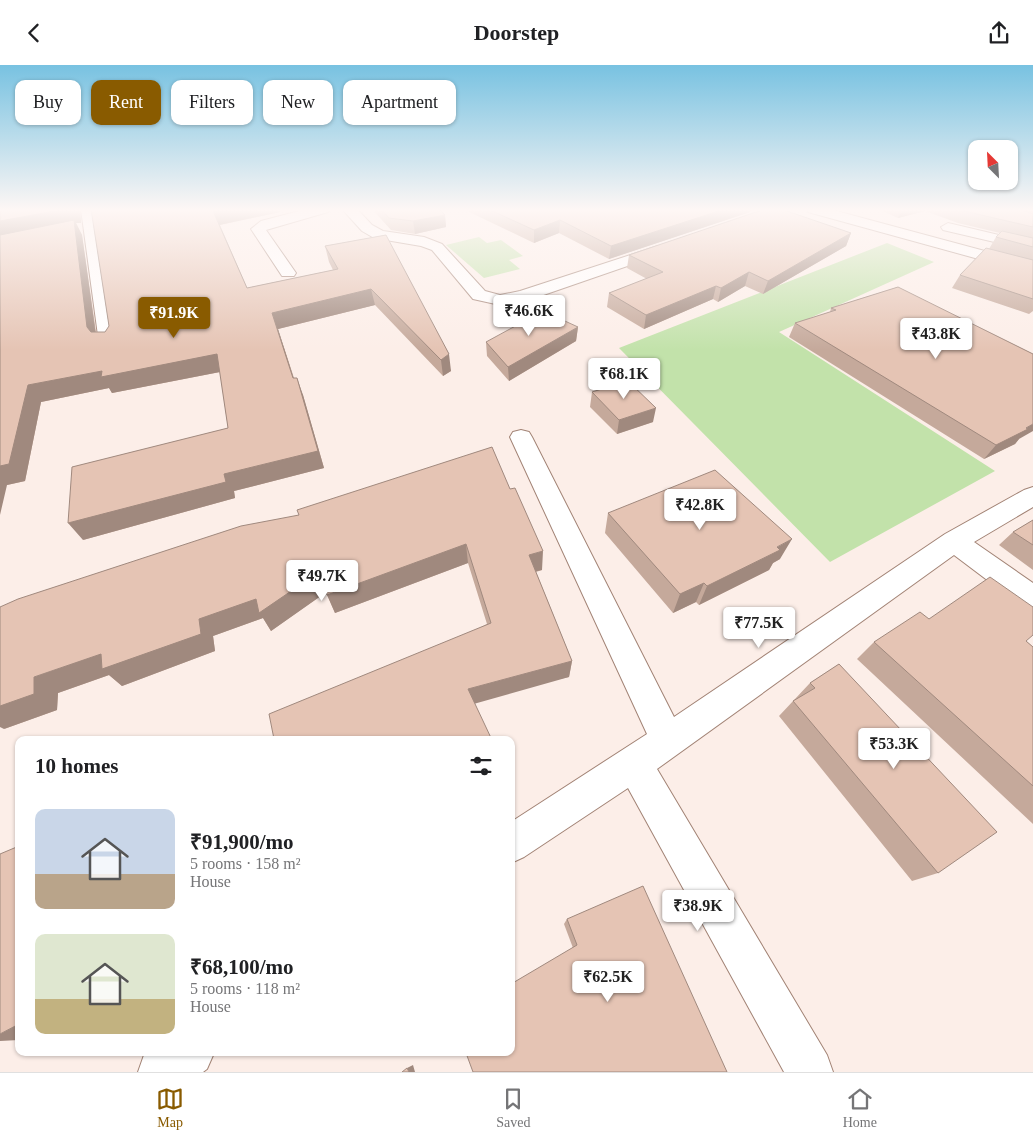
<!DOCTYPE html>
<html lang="en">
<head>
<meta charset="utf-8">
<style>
	body { margin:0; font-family:Georgia,serif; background:#f2f2f2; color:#202124; height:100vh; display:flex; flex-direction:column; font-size:19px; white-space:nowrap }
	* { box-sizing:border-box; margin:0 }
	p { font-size:16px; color:#757577 }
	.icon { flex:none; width:28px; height:28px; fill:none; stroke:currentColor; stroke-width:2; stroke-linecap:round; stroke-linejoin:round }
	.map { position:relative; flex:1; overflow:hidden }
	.side { position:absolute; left:15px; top:671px; width:500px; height:320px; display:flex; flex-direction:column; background:#fff; border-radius:10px; box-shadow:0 1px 4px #0004 }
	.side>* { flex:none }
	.top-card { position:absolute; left:15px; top:15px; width:500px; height:45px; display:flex; gap:10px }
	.needle { width:32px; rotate:336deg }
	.tools { position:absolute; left:968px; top:75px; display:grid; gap:10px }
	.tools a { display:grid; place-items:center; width:50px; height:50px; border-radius:10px; background:#fff; box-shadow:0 1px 4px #0004; font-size:25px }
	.price { position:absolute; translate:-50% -42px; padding:0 11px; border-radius:5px; background:#fff; color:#222; font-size:16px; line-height:32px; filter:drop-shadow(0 1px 2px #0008) }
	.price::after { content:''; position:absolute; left:50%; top:30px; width:15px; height:11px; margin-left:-8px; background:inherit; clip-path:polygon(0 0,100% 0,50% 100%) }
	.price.current { background:#895b00; color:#fff }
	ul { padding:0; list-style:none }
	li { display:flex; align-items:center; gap:15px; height:125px; padding:0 20px }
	li span { display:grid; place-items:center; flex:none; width:140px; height:100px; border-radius:10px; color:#555 }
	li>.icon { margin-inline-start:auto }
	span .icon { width:60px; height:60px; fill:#fffc; stroke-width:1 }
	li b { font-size:21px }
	h2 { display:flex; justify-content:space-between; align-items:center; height:60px; padding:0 20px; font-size:21px }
	.tag { padding:0 18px; border-radius:10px; background:#fff; box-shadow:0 1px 4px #0004; font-size:18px; line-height:45px }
	.tag.current { background:#895b00; color:#fff }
	header { display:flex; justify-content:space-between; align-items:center; height:65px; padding:0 20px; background:#fff; font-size:22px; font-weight:700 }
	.dock { display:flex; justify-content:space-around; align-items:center; height:70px; border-top:1px solid #e0e0e0; background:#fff; font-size:14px; color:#757577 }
	.dock a { display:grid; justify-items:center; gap:2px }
	.dock .current { color:#895b00 }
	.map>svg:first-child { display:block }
	.green { fill:#c2e2aa }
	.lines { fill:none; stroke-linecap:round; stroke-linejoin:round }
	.minor-casing { stroke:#a28375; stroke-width:2 }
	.minor { fill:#fff; fill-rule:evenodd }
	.wall { fill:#c5a99b }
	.shaded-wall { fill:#a0897e }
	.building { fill:#e5c4b4; stroke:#a0897e }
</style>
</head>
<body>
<header><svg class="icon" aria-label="back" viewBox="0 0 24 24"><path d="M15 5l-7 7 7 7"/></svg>Doorstep<svg class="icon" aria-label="share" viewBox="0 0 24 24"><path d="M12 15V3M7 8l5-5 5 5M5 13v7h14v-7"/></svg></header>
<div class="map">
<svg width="1033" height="1007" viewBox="0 0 1033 1007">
	<rect width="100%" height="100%" fill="#fceee8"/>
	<path class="green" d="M 479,172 L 487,178 L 501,175 L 523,191 L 509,195 L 520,204 L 484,213 L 446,180 Z
		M 887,178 L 934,197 L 779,267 L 995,406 L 830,497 L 619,283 Z"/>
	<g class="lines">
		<g class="minor-casing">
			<path id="minor" d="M 81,144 L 95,144 L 117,278 L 115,282 L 101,282 L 99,278 Z
				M 307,144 L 330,144 L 328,147 L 266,165 L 296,208 L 294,211 L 282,211 L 251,164 L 261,156 Z
				M 342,144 L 357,144 L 372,160 L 383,166 L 424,172 L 442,179 L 485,226 L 500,230 L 520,226 L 658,181 L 668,181 L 671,184 L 668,187 L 529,235 L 500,240 L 473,234 L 432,185 L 421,181 L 374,173 L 362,166 Z
				M 806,144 L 829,144 L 1033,199 L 1033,209 L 808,147 Z
				M 948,158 L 1033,178 L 1033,186 L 943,165 L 941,162 Z
				M 521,365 L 529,367 L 532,372 L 674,652 L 945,469 L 1024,425 L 1033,422 L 1033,442 L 974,477 L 1033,518 L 1033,546 L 1023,542 L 954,490 L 657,704 L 827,990 L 833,1007 L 784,1007 L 628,723 L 524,792 L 511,798 L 511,757 L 647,669 L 510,372 L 513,367 Z
				M 149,988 L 214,988 L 207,1004 L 203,1007 L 138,1007 L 144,990 Z"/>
		</g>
		<use href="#minor" class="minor"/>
	</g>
	<path class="wall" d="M 0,144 L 80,144 L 81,158 L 76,158 L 82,170 L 96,267 L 105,267 L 109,261 L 91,144 L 279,144 L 280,147 L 220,160 L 247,223 L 333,205 L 329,197 L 325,181 L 386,170 L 451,306 L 443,311 L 375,240 L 278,264 L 294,313 L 303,330 L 324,403 L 234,426 L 235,433 L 83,475 L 228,363 L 220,307 L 112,328 L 109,323 L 41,337 L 25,416 L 7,420 Z
		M 372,144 L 439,144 L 445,150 L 446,162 L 415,169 L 391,165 Z
		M 463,144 L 751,144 L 750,147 L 609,194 L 559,168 L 534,178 Z
		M 878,144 L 1033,144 L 1033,246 L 1029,249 L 952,223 L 960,210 L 989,184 L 996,172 L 1000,168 L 958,158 L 925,146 L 898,153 Z
		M 851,168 L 846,181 L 763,229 L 745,221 L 718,237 L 713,234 L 644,264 L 607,242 L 609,228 L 647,214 L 627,203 L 629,190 Z
		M 898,222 L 1019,374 L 1015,379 L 984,394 L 789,272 L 795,258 L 830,247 L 831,243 Z
		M 578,262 L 576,276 L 509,316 L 487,291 L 486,277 Z
		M 592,327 L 653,357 L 617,369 L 590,342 Z
		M 492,382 L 542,505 L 536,507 L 572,596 L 569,612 L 271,675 L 487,559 L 468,498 L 335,548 L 326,527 L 271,566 L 263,553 L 213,571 L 215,586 L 122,621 L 109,610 L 58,628 L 57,645 L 4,664 L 299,450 Z
		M 608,448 L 780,494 L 773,498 L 769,505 L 699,540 L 696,537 L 673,548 L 605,468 Z
		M 1033,455 L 1033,505 L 999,480 L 1013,467 Z
		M 929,554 L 1026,576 L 1033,582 L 1033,759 L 857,594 L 874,577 Z
		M 839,599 L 938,808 L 912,816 L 779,651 L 810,618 Z
		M 567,854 L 727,1007 L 573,883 L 564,859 Z"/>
	<path class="shaded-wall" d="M 66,144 L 80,144 L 81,158 L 76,158 L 82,170 L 97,278 L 0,174 L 0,156 Z
		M 221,144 L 279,144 L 280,147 L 219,160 L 213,146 Z
		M 725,144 L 751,144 L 750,147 L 609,194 L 611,181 Z
		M 902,144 L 926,144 L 925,146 L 898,153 Z
		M 445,150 L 446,162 L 415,169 L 413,156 Z
		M 560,155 L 559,168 L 534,178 L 534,165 Z
		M 851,168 L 846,181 L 763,229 L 768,216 Z
		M 749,207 L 745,221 L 718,237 L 721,223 Z
		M 716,221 L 713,234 L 644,264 L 646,250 Z
		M 371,224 L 375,240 L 278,264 L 299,330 L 272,248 Z
		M 578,262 L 576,276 L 509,316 L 508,302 Z
		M 217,289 L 225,306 L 112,328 L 109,323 L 41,337 L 25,416 L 7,420 L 0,450 L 0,401 L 28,320 L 102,306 Z
		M 449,289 L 451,306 L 443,311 L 441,295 Z
		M 297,313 L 303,330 L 324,403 L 234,426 L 235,433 L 83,475 L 68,458 L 224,409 Z
		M 656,343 L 653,357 L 617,369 L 619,355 Z
		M 1033,359 L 1033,366 L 1019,374 L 1015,379 L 984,394 L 996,380 Z
		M 792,474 L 780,494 L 773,498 L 769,505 L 699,540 L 707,521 Z
		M 466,479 L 468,498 L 335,548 L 327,530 Z
		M 543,486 L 542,505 L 528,508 L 529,490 Z
		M 319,507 L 328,526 L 271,566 L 263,553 L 213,571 L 215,586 L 122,621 L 109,610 L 58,628 L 57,645 L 4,664 L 0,662 L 0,641 L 34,612 L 199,554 Z
		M 704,518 L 696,537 L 673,548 L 680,529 Z
		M 572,596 L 569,612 L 470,640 L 468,624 Z
		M 19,959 L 19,975 L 0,976 L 0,969 Z
		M 413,1000 L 415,1007 L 409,1007 L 407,1003 Z"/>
	<path class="building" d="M 0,144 L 66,144 L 0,156 Z
		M 91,144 L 221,144 L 213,146 L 247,223 L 338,204 L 325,181 L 386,170 L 449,289 L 441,295 L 371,224 L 272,248 L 293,313 L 297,313 L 318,386 L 224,409 L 226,417 L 68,458 L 72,402 L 228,363 L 217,289 L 101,312 L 102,306 L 28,320 L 9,399 L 0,401 L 0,170 L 74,155 L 87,262 L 91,267 L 105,267 L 109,261 Z
		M 381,144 L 439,144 L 445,150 L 413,156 L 389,153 Z
		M 488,144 L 725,144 L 611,181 L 560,155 L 534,165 Z
		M 765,144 L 781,144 L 851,168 L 768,216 L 749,207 L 721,223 L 716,221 L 646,250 L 609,228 L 663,207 L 629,190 Z
		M 959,144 L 1019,144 L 1033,149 L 1033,162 L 964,146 Z
		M 1002,166 L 1033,173 L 1033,182 L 996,172 Z
		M 986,183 L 1033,195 L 1033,234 L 960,210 Z
		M 898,222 L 1033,289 L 1033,359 L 1026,363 L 1028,364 L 996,380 L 795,258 L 836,245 L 831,243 Z
		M 543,246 L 578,262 L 508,302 L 486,277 Z
		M 628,316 L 656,343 L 619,355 L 592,327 Z
		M 492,382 L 510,424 L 515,423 L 543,486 L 529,490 L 572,596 L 468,624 L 492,675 L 271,675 L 274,674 L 269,649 L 491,558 L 466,479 L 327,530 L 319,507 L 259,548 L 256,534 L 199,554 L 201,569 L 102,604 L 101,589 L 34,612 L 34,629 L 0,641 L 0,542 L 18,534 L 241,461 L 299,450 L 297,445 Z
		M 715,405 L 792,474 L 777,482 L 780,485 L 707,521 L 704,518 L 680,529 L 608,448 Z
		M 1033,455 L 1033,480 L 1013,467 Z
		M 990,512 L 1033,542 L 1033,570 L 1026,576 L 1033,582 L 1033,721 L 874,577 L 920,547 L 929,554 Z
		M 839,599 L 997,767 L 938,808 L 793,636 L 815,623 L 810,618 Z
		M 19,781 L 19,959 L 0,969 L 0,789 Z
		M 643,821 L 727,1007 L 473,1007 L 466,988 L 511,988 L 511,919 L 577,880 L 567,854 Z
		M 407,1003 L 409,1007 L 402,1007 Z"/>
	<linearGradient id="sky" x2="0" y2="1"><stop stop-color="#78c2e1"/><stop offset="0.51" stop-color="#fef7f5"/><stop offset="1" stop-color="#fef7f5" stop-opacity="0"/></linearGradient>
	<rect width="1033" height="285" fill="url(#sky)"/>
</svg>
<div class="tools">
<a><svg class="needle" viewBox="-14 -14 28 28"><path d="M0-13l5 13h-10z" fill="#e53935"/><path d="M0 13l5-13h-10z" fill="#757577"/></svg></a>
</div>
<b class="price" style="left:529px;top:272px">₹46.6K</b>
<b class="price current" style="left:174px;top:274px">₹91.9K</b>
<b class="price" style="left:936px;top:295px">₹43.8K</b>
<b class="price" style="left:624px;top:335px">₹68.1K</b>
<b class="price" style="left:700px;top:466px">₹42.8K</b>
<b class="price" style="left:322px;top:537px">₹49.7K</b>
<b class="price" style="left:759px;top:584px">₹77.5K</b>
<b class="price" style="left:894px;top:705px">₹53.3K</b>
<b class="price" style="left:698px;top:867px">₹38.9K</b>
<b class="price" style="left:608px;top:938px">₹62.5K</b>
<div class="top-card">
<a class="tag">Buy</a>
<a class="tag current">Rent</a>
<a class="tag">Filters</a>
<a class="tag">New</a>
<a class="tag">Apartment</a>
</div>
<section class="side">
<h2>10 homes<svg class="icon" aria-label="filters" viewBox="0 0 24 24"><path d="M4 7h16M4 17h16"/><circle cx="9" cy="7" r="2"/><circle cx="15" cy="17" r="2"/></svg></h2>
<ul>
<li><span style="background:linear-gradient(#c9d6e8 65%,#b9a48a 0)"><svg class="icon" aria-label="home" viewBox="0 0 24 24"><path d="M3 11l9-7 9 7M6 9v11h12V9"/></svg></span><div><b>₹91,900/mo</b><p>5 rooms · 158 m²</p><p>House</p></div></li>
<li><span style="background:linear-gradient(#dfe7d0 65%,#c2b280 0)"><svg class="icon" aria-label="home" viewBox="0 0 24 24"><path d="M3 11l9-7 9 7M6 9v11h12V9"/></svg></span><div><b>₹68,100/mo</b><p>5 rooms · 118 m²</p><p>House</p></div></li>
</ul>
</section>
</div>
<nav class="dock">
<a class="current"><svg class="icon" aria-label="map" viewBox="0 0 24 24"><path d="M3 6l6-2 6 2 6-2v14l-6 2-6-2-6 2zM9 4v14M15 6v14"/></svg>Map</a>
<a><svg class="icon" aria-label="saved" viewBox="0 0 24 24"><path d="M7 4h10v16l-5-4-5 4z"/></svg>Saved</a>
<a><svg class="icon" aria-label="home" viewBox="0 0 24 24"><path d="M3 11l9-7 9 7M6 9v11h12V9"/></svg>Home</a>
</nav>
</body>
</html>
